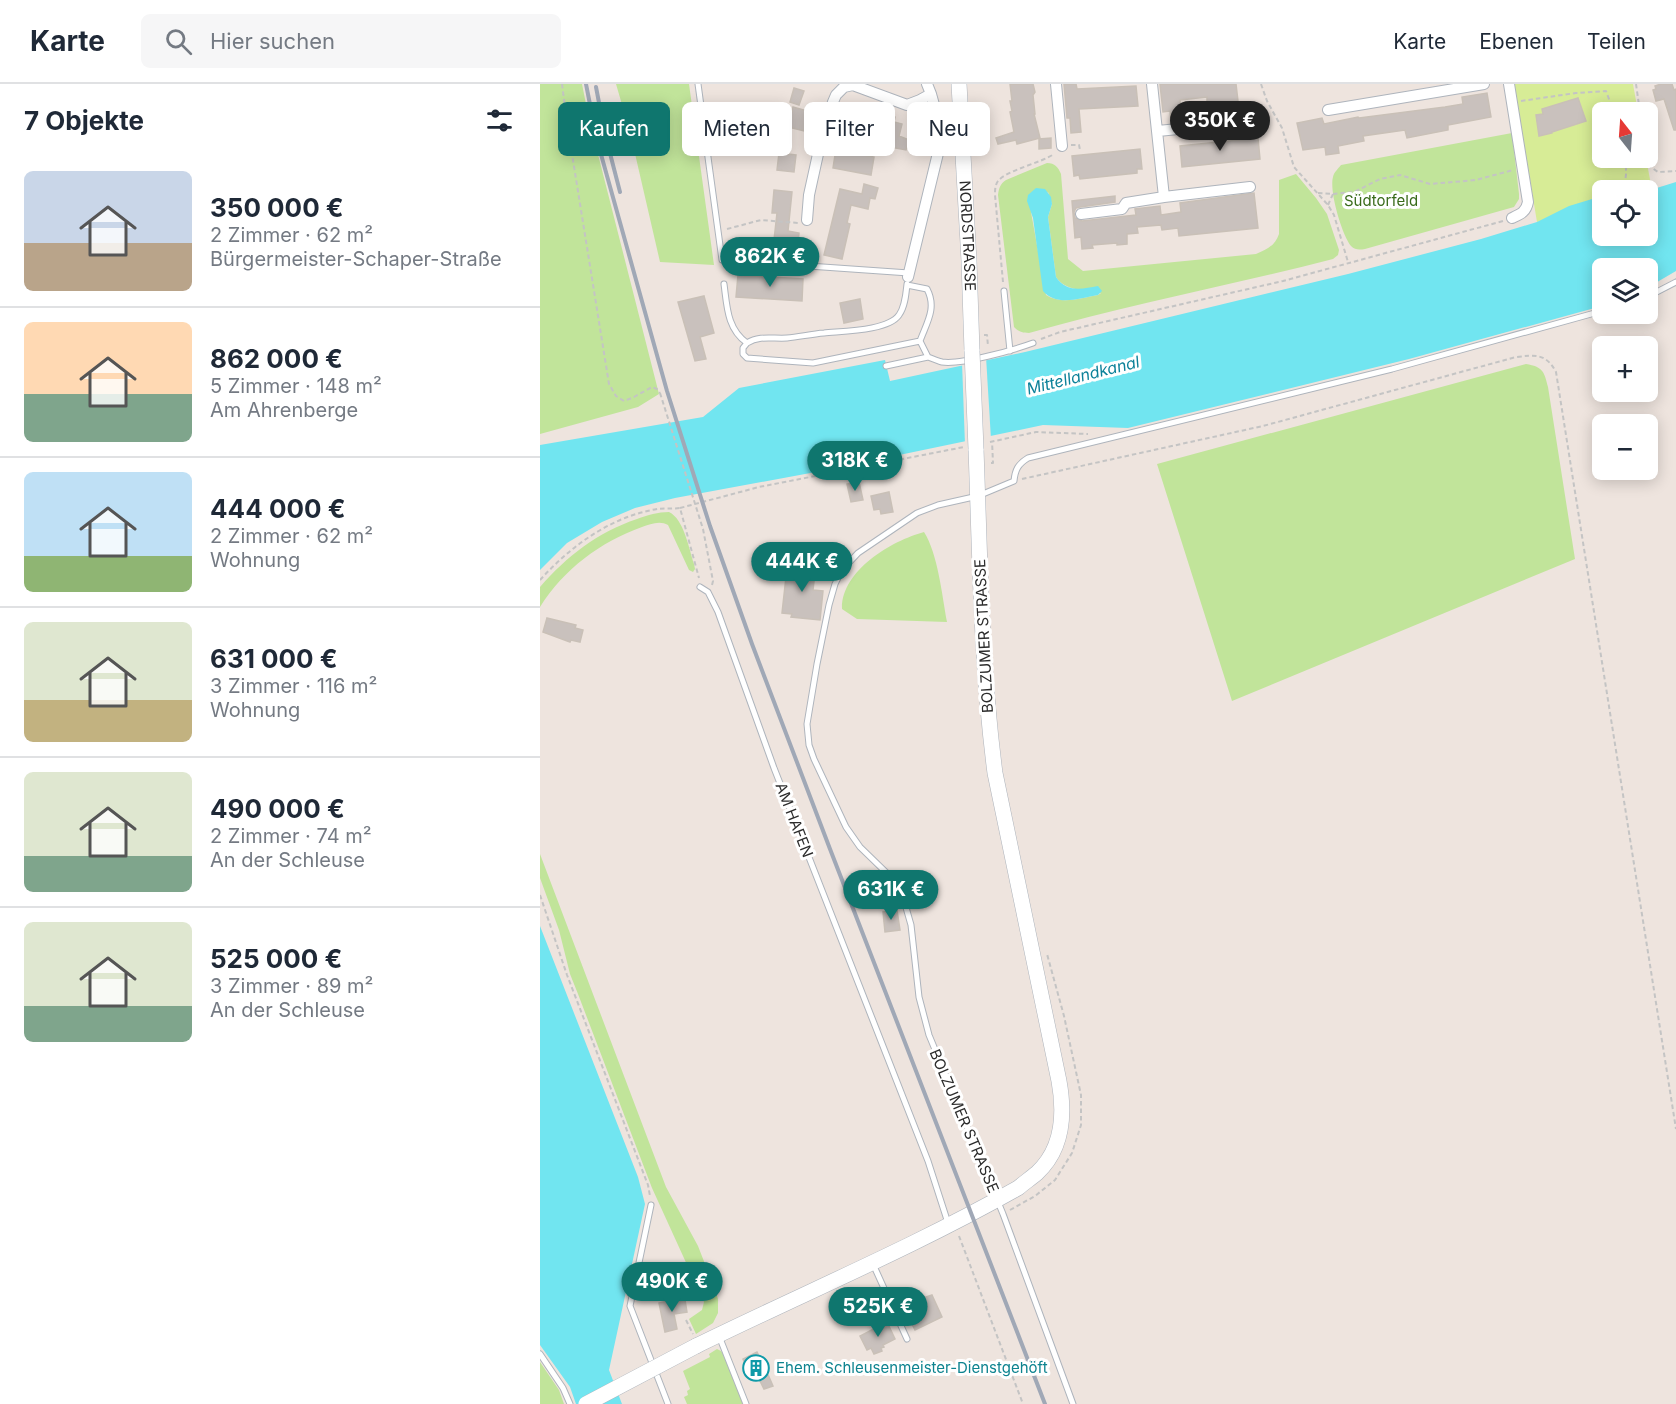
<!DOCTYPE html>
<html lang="de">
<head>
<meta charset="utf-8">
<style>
	body { margin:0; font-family:Inter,sans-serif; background:#f6f6f7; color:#1f2937; height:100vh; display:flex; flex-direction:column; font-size:22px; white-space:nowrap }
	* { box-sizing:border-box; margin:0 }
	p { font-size:20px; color:#747a83 }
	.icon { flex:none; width:33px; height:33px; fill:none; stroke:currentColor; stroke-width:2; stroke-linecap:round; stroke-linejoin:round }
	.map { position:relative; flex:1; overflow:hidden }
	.sheet { display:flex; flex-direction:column; background:#fff; width:540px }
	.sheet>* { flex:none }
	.hud { position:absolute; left:18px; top:18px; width:570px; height:54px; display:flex; gap:12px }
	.needle { width:39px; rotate:343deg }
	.tools { position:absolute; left:1052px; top:18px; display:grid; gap:12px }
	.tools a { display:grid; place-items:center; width:66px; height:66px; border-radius:9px; background:#fff; box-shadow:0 3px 15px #0003; font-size:30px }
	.price { position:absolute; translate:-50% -51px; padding:0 14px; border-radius:21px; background:#0f766e; color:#fff; font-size:20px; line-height:39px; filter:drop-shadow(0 2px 3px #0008) }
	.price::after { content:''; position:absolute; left:50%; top:36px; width:18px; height:14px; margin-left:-9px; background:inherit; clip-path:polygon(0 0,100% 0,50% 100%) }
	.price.selected { background:#222; color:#fff }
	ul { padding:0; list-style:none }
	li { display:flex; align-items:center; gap:18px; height:150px; padding:0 24px }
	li+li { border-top:2px solid #e0e1e3 }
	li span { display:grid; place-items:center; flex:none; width:168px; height:120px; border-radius:9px; color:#555 }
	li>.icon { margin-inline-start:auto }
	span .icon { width:72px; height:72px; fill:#fffc; stroke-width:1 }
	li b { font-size:26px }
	h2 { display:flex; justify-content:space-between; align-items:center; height:72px; padding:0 24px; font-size:26px }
	.pill { padding:0 21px; border-radius:9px; background:#fff; box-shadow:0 3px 15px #0003; font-size:21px; line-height:54px }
	.pill.selected { background:#0f766e; color:#fff }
	header { display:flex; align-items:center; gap:36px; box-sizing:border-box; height:84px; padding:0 30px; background:#fff; border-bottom:2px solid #e0e1e3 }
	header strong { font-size:28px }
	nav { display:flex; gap:33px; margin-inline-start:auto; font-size:21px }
	.search { width:420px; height:54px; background:#f6f6f7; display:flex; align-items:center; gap:15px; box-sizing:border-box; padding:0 21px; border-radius:9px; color:#747a83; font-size:22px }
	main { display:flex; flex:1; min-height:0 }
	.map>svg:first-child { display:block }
	.green { fill:#c1e49a; fill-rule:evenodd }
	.pitch { fill:#d7ec96 }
	.water { fill:#71e5f0 }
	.pier { fill:#eee4de }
	.building { fill:#c9c1bd; stroke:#c9c0b7; stroke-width:1.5 }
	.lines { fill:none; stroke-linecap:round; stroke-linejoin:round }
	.lane-casing { stroke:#aeb4bc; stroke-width:7 }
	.street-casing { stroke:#aeb4bc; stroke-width:12 }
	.secondary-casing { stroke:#aeb4bc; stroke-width:16 }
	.path { stroke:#c4c4c4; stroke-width:2; stroke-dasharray:4.5 3; stroke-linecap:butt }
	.lane { stroke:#fff; stroke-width:5 }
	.street { stroke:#fff; stroke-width:10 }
	.secondary { stroke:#fff; stroke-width:15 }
	.rail { stroke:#a0a8b6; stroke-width:4 }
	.secondary-bridge-casing { stroke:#aeb4bc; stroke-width:16; stroke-linecap:butt }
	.path-bridge { stroke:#c4c4c4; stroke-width:2; stroke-dasharray:4.5 3; stroke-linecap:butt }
	.secondary-bridge { stroke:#fff; stroke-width:15 }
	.labels { text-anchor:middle; stroke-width:6; stroke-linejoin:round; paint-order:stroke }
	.park-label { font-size:15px; fill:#396b1a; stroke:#fff }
	.street-label { font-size:15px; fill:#2c2c2c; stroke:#fff }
	.culture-label { font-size:15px; fill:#0d838f; stroke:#fff; text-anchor:start }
	.water-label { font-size:16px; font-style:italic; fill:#0c8199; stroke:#fff }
</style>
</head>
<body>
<header>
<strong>Karte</strong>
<div class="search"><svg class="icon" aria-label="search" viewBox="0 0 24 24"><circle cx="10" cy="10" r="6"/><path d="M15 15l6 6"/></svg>Hier suchen</div>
<nav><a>Karte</a><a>Ebenen</a><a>Teilen</a></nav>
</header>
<main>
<section class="sheet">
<h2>7 Objekte<svg class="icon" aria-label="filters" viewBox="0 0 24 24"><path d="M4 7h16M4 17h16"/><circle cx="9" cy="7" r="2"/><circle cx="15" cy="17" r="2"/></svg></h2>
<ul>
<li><span style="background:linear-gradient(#c9d6e8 60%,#b9a48a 0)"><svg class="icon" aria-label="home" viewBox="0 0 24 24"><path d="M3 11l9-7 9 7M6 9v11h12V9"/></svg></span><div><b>350 000 €</b><p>2 Zimmer · 62 m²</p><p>Bürgermeister-Schaper-Straße</p></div></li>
<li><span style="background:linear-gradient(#ffd9b3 60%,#7fa58c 0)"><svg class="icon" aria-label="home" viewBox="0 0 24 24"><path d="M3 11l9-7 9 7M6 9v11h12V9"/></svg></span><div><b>862 000 €</b><p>5 Zimmer · 148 m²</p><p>Am Ahrenberge</p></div></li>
<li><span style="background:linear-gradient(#bfe0f5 70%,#8fb573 0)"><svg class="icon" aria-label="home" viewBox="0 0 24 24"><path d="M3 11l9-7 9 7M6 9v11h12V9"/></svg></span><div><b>444 000 €</b><p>2 Zimmer · 62 m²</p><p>Wohnung</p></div></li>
<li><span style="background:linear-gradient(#dfe7d0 65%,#c2b280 0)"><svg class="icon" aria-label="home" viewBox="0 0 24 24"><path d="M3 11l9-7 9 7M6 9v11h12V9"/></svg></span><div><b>631 000 €</b><p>3 Zimmer · 116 m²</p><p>Wohnung</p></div></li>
<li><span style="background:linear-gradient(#dfe7d0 70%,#7fa58c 0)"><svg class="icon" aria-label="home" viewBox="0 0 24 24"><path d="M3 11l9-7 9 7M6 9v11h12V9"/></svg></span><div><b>490 000 €</b><p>2 Zimmer · 74 m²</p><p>An der Schleuse</p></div></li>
<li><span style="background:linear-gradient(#dfe7d0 70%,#7fa58c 0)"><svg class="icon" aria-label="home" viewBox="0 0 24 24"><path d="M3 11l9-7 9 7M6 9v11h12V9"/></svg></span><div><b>525 000 €</b><p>3 Zimmer · 89 m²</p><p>An der Schleuse</p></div></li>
</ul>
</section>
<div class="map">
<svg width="1136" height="1320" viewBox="0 0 1136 1320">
	<rect width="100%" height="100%" fill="#eee4de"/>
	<path class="green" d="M 0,0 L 42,0 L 49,35 L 119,310 L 98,323 L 0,350 Z
		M 76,0 L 149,0 L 174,181 L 120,178 L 90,48 Z
		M 972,49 L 979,110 L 979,115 L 974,123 L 825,165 C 819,166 815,166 811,162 C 802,151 789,107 793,93 C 794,88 798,85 801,81 Z
		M 507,79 C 515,79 518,83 521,90 L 528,175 L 543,187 L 716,170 C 726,166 735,162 739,150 L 739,96 L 756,90 L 776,114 L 787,130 L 799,166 L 798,171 L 793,175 C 692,201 590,220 489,249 C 482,249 479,248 474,243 L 458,111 C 459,104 460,100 466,96 ZM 508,108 L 512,120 L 508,133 L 516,193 C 525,207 545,206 561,209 L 558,211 C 541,214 522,221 506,211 L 491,128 Z
		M 986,280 C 1003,283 1004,287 1008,303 L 1035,475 L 692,617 L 617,380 Z
		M 129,428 C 144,435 149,465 154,480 L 155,485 L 153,488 L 149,486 L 128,441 C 120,436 110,440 102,443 C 60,458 24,485 0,523 L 0,503 C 27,472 58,448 97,435 C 108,431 118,428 129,428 Z
		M 384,448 C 398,470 402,511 407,538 L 317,535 L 302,525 C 301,487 351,457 384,448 Z
		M 0,770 L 126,1103 L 158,1162 L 174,1203 L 178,1215 L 178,1229 L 173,1239 L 156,1250 L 149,1235 L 162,1226 L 164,1218 L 112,1104 L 38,910 L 30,890 L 19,846 L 0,794 Z
		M 177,1265 L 181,1267 L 183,1270 L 203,1320 L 147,1320 L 144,1313 L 148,1311 L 147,1307 L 150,1305 L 143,1287 L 170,1273 L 169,1270 Z
		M 0,1278 L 19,1306 L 24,1320 L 0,1320 Z"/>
	<path class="pitch" d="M 974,0 L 1093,0 L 1098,28 L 1062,28 L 1062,74 L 1106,74 L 1112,106 L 1107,107 L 1062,106 L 1062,120 L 997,138 Z"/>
	<path class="water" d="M 1136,98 L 1136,187 L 1107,204 L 1107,184 L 1062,184 L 1062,222 L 869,275 L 588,344 L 503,341 L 292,385 L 135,414 L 95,424 L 62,438 L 27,459 L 0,486 L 0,361 L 163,333 L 199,304 L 345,276 L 350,297 L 485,268 L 808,190 L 941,155 L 997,138 L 1029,122 L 1062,112 L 1062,152 L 1107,152 L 1107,107 Z
		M 496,104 L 505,105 L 511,113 L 512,120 L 508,133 L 516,193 C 527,209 542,205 558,202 L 562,207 L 558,211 C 540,214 517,223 503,207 L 493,134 L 487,117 L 488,111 Z
		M 0,842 L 98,1093 L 105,1120 L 69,1286 L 82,1320 L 36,1320 L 30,1303 L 0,1261 Z"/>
	<path class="pier" d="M 446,273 L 451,355 L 425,361 L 422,278 Z"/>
	<path class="building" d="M 470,0 L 493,0 L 495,8 L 493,11 L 495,30 L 494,30 L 500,54 L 477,60 L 476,56 L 458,60 L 456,54 L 474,48 L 470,28 L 472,27 L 470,17 L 472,17 Z
		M 524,0 L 536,0 L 537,5 L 596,2 L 598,22 L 539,25 L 541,48 L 531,49 L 530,34 L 527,34 Z
		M 620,0 L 696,0 L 698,17 L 667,21 L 667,13 L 640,16 L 641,34 L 631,35 L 630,27 L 623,28 Z
		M 1121,0 L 1132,0 L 1134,6 L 1136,5 L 1136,46 L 1134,46 L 1124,15 L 1116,17 L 1113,6 L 1116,5 L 1115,2 Z
		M 254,4 L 264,7 L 259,21 L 250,18 Z
		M 947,9 L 951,33 L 908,41 L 908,46 L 867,54 L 865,46 L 823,52 L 824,57 L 798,62 L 799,69 L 786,71 L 785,63 L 763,66 L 757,39 L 782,34 L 784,40 L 818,33 L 819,34 L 905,23 L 923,20 L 922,13 Z
		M 1038,14 L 1046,37 L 1012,48 L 1012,49 L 999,52 L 996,31 L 1003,30 L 1002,25 Z
		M 253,23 L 278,30 L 273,49 L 248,43 Z
		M 337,29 L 355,33 L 354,38 L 362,40 L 359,52 L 369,56 L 366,66 L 345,62 L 300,48 L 306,30 L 334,39 Z
		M 511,54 L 511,64 L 499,65 L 499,55 Z
		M 718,54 L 720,75 L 642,83 L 640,62 Z
		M 296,65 L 334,73 L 331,91 L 293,84 Z
		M 600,65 L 602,85 L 597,85 L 597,89 L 540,95 L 539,91 L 534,92 L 532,72 Z
		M 239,69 L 256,71 L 254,88 L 237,86 Z
		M 324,100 L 338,104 L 335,115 L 330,114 L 328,125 L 311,121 L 307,139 L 310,140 L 302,175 L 284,171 L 300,105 L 322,110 Z
		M 234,106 L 252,108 L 248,147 L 259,149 L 257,168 L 233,165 L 237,129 L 232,129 Z
		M 714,109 L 718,144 L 639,152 L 638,144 L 622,146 L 621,141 L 597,143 L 598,149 L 587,150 L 587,160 L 577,161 L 577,159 L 552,161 L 553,164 L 542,165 L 541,153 L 535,154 L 532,117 L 575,112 L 575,118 L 540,123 L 536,124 L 534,128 L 535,134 L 542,137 L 596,131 L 595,125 L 620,122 L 621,131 L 641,128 L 640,119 Z
		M 198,191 L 263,195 L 262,217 L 196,213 Z
		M 164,212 L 174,249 L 160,253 L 166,275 L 155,277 L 138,218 Z
		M 320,215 L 323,235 L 304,239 L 300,219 Z
		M 319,398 L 323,416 L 311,418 L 307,400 Z
		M 349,408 L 353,428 L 341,430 L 340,425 L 334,426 L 331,412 Z
		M 255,477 L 276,480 L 273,506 L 283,507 L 280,536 L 251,533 L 252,530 L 242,529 L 247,484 L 254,484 Z
		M 7,534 L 36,541 L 35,544 L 43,546 L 40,558 L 31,556 L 30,558 L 3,548 Z
		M 357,826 L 360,846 L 345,848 L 343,828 Z
		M 392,1211 L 402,1233 L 375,1246 L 367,1230 L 386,1221 L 383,1214 Z
		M 132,1216 L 132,1218 L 145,1216 L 147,1228 L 134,1230 L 137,1245 L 125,1248 L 119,1219 Z
		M 347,1238 L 355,1255 L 343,1261 L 344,1263 L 341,1264 L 342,1267 L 334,1270 L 331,1264 L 327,1266 L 320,1252 Z
		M 217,1268 L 226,1286 L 233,1302 L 224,1305 L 217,1291 L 212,1293 L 206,1282 L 203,1275 Z"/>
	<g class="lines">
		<g class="lane-casing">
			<path id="lane" d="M 158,0 L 182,176 L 369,189
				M 184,200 C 187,222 187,245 207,259 C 220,251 233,255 247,254 C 259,253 271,250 284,249 C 302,247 348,247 359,231 C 365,223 366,210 367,200
				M 464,207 L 470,267
				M 1107,213 L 1136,198
				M 380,257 L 388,273 C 393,275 398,277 402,278 C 421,281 474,266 493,259
				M 207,259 L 203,264 L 203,270 L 207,274 L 273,279 L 380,257 C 387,238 397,224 387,205 L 367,201
				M 346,282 L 388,273
				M 160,503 L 168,508 L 178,528 L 234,684 L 388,1077 L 408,1139
				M 111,1121 L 90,1222 L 128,1320
				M 333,1180 L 367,1255
				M 179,1252 L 206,1320
				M 0,1270 L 23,1304 L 30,1320
				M 533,1320 L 463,1130 L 389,951 L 379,913 L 371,841 L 363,813 L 356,798 L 320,763 L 306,743 L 274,675 L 269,661 L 267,640 L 277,580 L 289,521 L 295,500 L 302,486 L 318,469 L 377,429 L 398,421 L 438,412 L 474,397 C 475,386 478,380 488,374 L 852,285 L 1062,227"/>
		</g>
		<g class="street-casing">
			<path id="street" d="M 516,0 L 522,62
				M 969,0 L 988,118 C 986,128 981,130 972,134
				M 788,26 L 944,0
				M 618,47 L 708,38
				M 624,113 L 710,103
				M 541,130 L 582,125 L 586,119 L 624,113 L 612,0
				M 267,136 L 269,111 L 280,61 L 293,18 L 296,11 L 304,3 L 313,1 L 367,21 L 380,16 L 391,10 L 387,0
				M 368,193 L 399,65 L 398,35 L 391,10"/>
		</g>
		<g class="secondary-casing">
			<g id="secondary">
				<path id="s1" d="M 419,0 L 429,177 L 432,267"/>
				<path d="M 156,1262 C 264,1209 374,1163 478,1104 C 484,1099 491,1094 497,1089 C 523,1065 525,1030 519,997 L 455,689 C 441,582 440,473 436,365"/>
			</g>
		</g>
		<path class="path" d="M 22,0 L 27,39 L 69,300 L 76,312 L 84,317 L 94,313 L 112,303 L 117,305 L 120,309
			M 721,0 L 727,17 L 742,44 L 754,83 L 788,121 L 794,131 L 808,178
			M 1096,0 L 1100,28
			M 981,17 L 1036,9 L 1066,7 L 1074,28
			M 531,61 L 539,61 L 540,66
			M 1107,73 L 1108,81 L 1118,88 L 1136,87
			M 1077,106 C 1089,97 1086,87 1085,74
			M 778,109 L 793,110 L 814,108 L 840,95 L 860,91 L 890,100 L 936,96 L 973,86
			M 788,121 L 793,110
			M 187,145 L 221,136 L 258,139
			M 463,198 L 455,111 C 455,106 455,101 458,97 C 467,86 501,79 514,70
			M 444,251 L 447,251 L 448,262
			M 501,255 L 520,248 L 743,197 L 963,137
			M 450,358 L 496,348 L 548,350
			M 451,379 L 453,379 L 452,357
			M 482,395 L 723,342 L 976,273 C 995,271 1006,269 1016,288 L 1136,1045
			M 140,424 L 219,403 L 424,363
			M 163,445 L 173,497 L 172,501
			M 0,496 C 31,462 70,433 117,425 C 124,424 132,425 140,424 L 159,494
			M 0,811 L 27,891 L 108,1101 L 110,1112
			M 470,1126 L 495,1112 L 515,1096 L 532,1069 L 541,1041 L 541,1011 L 524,932 L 507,870
			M 419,1152 L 483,1320
			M 146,1236 L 153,1250"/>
		<use href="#lane" class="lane"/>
		<use href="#street" class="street"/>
		<use href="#secondary" class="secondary"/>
		<path class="rail" d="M 46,0 L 57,56 L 127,307 L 170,442 L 212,560 L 290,765 L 505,1320
			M 56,3 L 65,50 L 80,108"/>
		<g class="secondary-bridge-casing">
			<path id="secondary-bridge" d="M 432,267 L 436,365
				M 46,1320 L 156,1262"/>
		</g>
		<path class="path-bridge" d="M 120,309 L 163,445"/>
		<use href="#secondary-bridge" class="secondary-bridge"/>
	</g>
	<defs>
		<g id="building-ring" transform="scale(1.35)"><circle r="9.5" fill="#fff" stroke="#0f9aa8" stroke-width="1.5"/><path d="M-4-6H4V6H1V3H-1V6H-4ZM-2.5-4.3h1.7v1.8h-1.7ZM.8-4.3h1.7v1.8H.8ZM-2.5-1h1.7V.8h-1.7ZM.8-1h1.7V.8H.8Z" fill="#0f9aa8"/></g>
	</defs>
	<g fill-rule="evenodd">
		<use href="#building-ring" x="216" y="1284"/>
	</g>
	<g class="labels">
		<g class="park-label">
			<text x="841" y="122">Südtorfeld</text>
		</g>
		<g class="street-label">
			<text dy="5" stroke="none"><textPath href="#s1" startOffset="152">NORDSTRASSE</textPath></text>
			<text transform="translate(444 552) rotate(-93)" y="5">BOLZUMER STRASSE</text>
			<text transform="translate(254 736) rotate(69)" y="5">AM HAFEN</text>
			<text transform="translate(424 1037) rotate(67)" y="5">BOLZUMER STRASSE</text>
		</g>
		<g class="culture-label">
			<text x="236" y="1289">Ehem. Schleusenmeister-Dienstgehöft</text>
		</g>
		<g class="water-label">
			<text transform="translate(543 291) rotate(-14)" y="6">Mittellandkanal</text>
		</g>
	</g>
</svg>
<div class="tools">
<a><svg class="needle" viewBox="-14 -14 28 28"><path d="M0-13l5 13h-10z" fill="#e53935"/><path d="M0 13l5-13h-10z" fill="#747a83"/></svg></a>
<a><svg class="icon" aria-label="locate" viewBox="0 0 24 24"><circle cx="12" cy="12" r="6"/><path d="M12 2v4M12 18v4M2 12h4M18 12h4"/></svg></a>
<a><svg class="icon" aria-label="layers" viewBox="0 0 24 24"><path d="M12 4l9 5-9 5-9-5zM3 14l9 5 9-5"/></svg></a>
<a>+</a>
<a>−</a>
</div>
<b class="price selected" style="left:680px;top:68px">350K €</b>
<b class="price" style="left:230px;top:204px">862K €</b>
<b class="price" style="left:315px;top:408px">318K €</b>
<b class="price" style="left:262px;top:509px">444K €</b>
<b class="price" style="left:351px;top:837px">631K €</b>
<b class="price" style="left:132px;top:1229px">490K €</b>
<b class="price" style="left:338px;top:1254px">525K €</b>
<div class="hud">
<a class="pill selected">Kaufen</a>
<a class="pill">Mieten</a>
<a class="pill">Filter</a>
<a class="pill">Neu</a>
</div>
</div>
</main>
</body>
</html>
